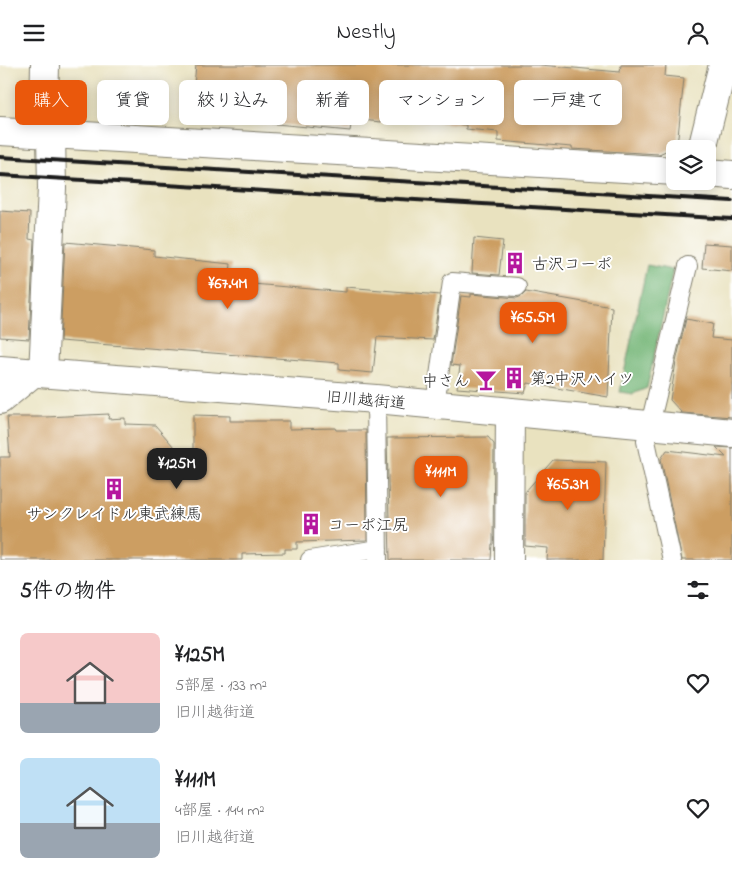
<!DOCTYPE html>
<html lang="ja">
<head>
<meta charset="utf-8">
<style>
	body { margin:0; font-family:"Indie Flower","Klee One",sans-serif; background:#f6f6f6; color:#202124; height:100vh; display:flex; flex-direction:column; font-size:19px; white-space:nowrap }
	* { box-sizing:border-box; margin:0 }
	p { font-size:16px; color:#757577 }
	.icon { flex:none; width:28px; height:28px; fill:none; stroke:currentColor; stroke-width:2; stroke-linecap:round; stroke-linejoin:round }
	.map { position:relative; height:495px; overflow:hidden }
	.details { display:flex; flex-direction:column; background:#fff; flex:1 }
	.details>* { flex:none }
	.banner { position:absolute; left:15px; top:15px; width:702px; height:45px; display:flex; gap:10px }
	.buttons { position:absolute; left:666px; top:75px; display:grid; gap:10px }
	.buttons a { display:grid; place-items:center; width:50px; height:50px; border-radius:8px; background:#fff; box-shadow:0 2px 12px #0003; font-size:25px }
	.price { position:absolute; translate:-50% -42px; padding:0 11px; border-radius:10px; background:#ea580c; color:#fff; font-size:16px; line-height:32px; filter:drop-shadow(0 1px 2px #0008) }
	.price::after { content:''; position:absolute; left:50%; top:30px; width:15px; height:11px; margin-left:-8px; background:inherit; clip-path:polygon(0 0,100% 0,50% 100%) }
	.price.on { background:#222; color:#fff }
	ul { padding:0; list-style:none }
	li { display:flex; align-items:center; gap:15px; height:125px; padding:0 20px }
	li span { display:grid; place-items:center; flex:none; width:140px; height:100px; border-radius:8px; color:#555 }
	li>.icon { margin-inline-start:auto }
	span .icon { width:60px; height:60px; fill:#fffc; stroke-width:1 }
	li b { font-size:21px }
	h2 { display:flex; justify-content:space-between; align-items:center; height:60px; padding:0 20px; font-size:21px }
	.chip { padding:0 18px; border-radius:8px; background:#fff; box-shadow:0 2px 12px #0003; font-size:18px; line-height:45px }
	.chip.on { background:#ea580c; color:#fff }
	header { display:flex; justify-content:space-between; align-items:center; height:65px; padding:0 20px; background:#fff; font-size:22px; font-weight:600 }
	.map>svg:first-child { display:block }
	.forest { fill:#75b677; stroke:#48694a }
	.building { fill:#cc9e62 }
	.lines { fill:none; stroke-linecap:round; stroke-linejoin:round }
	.service-casing { stroke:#827f6e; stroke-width:20 }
	.minor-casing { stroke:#827f6e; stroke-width:30 }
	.tertiary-casing { stroke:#827f6e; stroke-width:30 }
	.service { stroke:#fff; stroke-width:18 }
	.minor { stroke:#fff; stroke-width:28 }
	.tertiary { stroke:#fff; stroke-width:28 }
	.rail { stroke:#1c1c1c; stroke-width:4 }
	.labels { text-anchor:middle; stroke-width:4; stroke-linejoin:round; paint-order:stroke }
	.poi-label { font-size:16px; fill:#1c1c1c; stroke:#fff; text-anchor:start }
	.street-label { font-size:16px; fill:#1c1c1c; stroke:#fff }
</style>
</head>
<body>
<header><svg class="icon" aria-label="menu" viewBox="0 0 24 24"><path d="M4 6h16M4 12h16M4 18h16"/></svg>Nestly<svg class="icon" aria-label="person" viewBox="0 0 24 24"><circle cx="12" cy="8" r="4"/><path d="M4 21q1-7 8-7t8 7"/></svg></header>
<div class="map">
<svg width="732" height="495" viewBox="0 0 732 495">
	<rect width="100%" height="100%" fill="#fff"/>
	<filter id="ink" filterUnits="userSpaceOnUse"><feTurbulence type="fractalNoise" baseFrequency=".02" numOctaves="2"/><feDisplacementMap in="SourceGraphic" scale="10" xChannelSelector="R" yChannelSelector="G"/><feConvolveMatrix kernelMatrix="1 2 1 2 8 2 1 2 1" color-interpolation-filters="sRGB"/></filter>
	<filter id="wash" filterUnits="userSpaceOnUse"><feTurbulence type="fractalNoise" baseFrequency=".0096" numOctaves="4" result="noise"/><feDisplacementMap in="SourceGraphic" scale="20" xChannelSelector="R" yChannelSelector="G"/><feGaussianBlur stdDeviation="1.12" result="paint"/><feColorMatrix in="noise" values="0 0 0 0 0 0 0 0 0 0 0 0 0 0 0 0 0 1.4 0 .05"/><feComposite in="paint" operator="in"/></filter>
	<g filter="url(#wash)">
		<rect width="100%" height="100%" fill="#e9e2bf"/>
		<path class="forest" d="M 647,200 L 673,205 L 647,323 L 633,329 L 620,327 Z"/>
		<g id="blocks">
			<path class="building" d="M 196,0 L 540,0 L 620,7 L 621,0 L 666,0 L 665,11 L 684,13 L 677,81 L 659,89 L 572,84 L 572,82 L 498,76 L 498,67 L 466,64 L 466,60 L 411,55 L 381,53 L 381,57 L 352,54 L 350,66 L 191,51 Z
				M 0,146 L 30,148 L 29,174 L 34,175 L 29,274 L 0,272 Z
				M 474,173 L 503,176 L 499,210 L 472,208 Z
				M 65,177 L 154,185 L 154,191 L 231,199 L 229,217 L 346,227 L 346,222 L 440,230 L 433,275 L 377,272 L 373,308 L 339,305 L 339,298 L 60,276 Z
				M 704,178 L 732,180 L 732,206 L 702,203 Z
				M 526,227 L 612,242 L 608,332 L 528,318 L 525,328 L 457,323 L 460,301 L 451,300 L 461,231 L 471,232 L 471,229 L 517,233 L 522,231 Z
				M 686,254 L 713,259 L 711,273 L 732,275 L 732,352 L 682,348 L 670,335 L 676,297 Z
				M 109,349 L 108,354 L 125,353 L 125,359 L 155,360 L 193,404 L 193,350 L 230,351 L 230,356 L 289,356 L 289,364 L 335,363 L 336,365 L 366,365 L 367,475 L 297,477 L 297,484 L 285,484 L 285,488 L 242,489 L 242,495 L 0,495 L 0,392 L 10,392 L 7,352 L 46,352 Z
				M 488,372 L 494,379 L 493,479 L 492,479 L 491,495 L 390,495 L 387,373 Z
				M 716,382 L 732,383 L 732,495 L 682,495 L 661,394 L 667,385 L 726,392 Z
				M 553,395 L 606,397 L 603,495 L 547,495 L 548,483 L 525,481 L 525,427 Z"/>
		</g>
	</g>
	<g filter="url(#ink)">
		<use href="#blocks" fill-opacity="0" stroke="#827f6e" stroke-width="1"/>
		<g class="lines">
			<g class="service-casing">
				<path id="service" d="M 376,334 L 378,495
					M 435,340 L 452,217 L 517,222
					M 310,495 L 378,484
					M 672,495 L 646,376 L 688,201"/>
			</g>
			<g class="minor-casing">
				<path id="minor" d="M 0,66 L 675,106
					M 708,108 L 732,110
					M 43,308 L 52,123 L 51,69 L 44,44 L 45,0
					M 0,335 L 33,308
					M 509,495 L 510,347"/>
			</g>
			<g class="tertiary-casing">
				<path id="tertiary" d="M 702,84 L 723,0
					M 0,305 L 376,334 L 732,368"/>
			</g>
			<use href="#service" class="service"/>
			<use href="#minor" class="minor"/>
			<use href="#tertiary" class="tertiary"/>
			<path class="rail" d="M 0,92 L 732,136
				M 0,110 L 732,154"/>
		</g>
	</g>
	<defs>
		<g id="building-bare" transform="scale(1.725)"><path d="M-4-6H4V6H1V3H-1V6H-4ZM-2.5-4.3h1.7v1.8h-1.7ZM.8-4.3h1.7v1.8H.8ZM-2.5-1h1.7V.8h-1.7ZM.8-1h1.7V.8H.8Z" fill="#b5179e" stroke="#fff" stroke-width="2.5" paint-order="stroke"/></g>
		<g id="bar-bare" transform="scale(1.725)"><path d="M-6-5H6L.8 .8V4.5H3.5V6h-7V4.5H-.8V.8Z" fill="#b5179e" stroke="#fff" stroke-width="2.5" paint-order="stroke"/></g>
	</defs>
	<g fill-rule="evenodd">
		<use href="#building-bare" x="515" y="198"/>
		<use href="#building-bare" x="514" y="313"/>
		<use href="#bar-bare" x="486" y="315"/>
		<use href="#building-bare" x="114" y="424"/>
		<use href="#building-bare" x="311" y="459"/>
	</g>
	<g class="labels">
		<g class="poi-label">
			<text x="532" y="204">古沢コーポ</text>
			<text x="530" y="319">第2中沢ハイツ</text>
			<text x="470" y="321" text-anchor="end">中さん</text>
			<text x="114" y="454" text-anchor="middle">サンクレイドル東武練馬</text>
			<text x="328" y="465">コーポ江尻</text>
		</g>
		<g class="street-label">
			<text transform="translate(366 334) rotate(5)" y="6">旧川越街道</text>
		</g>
	</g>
</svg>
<div class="buttons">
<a><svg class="icon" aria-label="layers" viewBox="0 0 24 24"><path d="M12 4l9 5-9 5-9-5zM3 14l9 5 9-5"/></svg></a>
</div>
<b class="price" style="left:228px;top:245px">¥67.4M</b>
<b class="price" style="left:533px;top:279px">¥65.5M</b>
<b class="price on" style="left:177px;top:425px">¥125M</b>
<b class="price" style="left:441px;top:433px">¥111M</b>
<b class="price" style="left:568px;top:446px">¥65.3M</b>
<div class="banner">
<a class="chip on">購入</a>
<a class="chip">賃貸</a>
<a class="chip">絞り込み</a>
<a class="chip">新着</a>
<a class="chip">マンション</a>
<a class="chip">一戸建て</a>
</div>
</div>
<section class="details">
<h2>5件の物件<svg class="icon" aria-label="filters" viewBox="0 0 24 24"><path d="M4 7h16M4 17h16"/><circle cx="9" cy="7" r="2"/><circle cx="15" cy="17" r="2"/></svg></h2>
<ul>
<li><span style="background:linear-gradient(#f6c9c9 70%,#9aa5b1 0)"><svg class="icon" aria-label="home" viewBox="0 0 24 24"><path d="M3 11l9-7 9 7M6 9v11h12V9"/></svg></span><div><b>¥125M</b><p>5部屋 · 133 m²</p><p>旧川越街道</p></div><svg class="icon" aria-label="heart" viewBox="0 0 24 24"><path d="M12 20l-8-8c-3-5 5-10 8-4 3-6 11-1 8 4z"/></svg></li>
<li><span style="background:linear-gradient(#bfe0f5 65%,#9aa5b1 0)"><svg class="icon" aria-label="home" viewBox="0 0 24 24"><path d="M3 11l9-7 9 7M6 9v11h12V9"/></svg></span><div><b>¥111M</b><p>4部屋 · 144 m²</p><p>旧川越街道</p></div><svg class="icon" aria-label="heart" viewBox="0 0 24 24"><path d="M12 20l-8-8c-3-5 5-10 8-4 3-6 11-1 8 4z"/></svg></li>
</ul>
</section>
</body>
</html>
